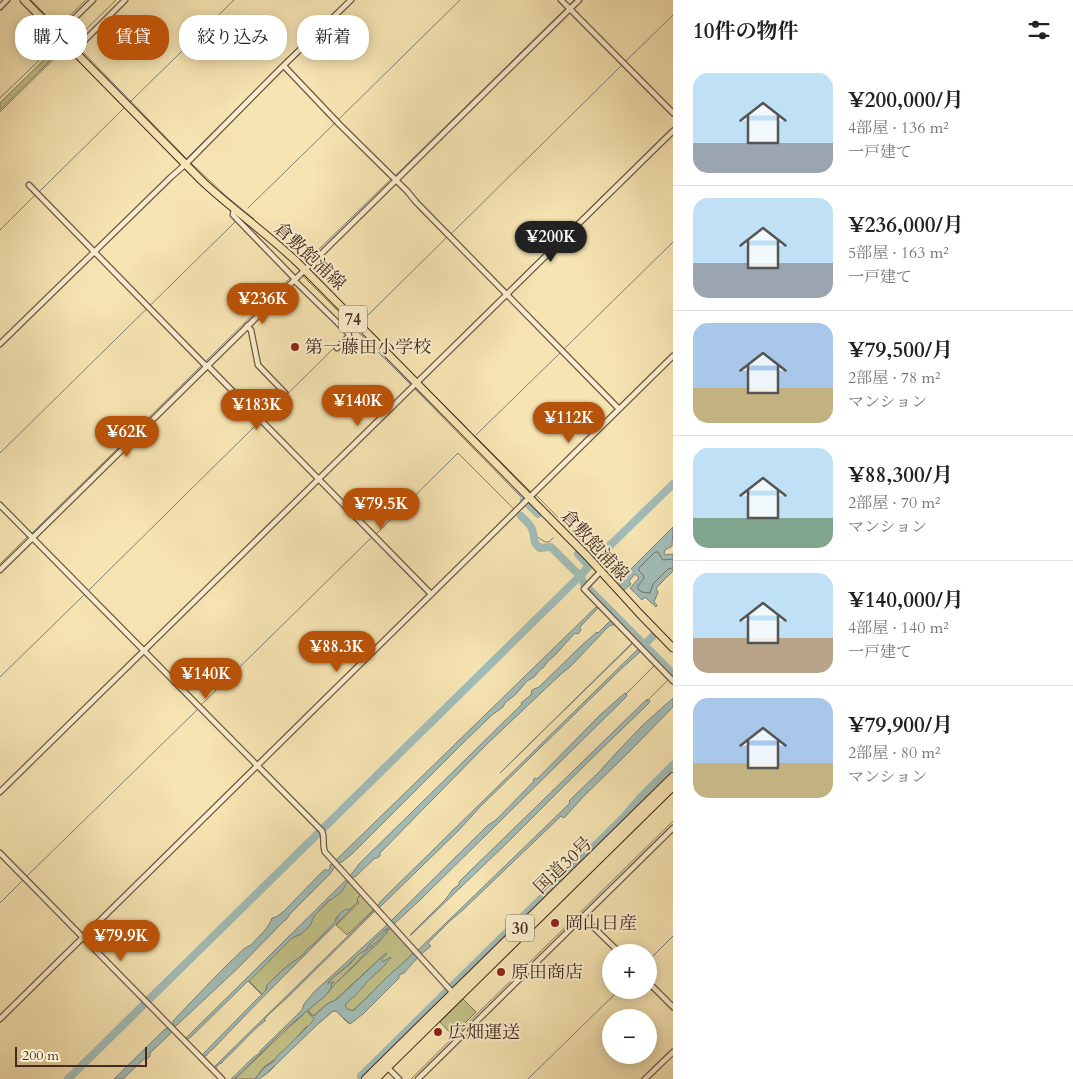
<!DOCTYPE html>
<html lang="ja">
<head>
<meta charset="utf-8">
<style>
	body { margin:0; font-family:Cardo,"Noto Serif JP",serif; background:#f2f2f2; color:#222; height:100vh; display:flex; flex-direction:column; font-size:19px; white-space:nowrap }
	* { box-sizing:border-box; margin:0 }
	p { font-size:16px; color:#767676 }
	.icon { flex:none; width:28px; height:28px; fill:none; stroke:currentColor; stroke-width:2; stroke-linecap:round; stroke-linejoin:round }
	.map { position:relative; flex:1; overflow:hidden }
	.side { display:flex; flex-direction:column; background:#fff; width:400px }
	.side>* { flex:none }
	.top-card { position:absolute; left:15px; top:15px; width:475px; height:45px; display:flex; gap:10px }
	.tools { position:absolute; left:602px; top:944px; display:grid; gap:10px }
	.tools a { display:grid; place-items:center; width:55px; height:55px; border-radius:50%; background:#fff; box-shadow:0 2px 12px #0003; font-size:25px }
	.scale { position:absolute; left:15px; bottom:12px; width:132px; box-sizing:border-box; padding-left:5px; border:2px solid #442b20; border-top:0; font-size:14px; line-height:18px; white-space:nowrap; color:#442b20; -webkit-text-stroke:4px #f9edcd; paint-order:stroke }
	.price { position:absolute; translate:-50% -42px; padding:0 11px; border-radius:18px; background:#b45309; color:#fff; font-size:16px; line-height:32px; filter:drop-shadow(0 1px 2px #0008) }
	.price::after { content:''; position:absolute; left:50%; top:30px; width:15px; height:11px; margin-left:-8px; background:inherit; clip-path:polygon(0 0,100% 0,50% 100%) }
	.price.selected { background:#222; color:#fff }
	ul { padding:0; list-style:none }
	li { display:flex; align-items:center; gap:15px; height:125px; padding:0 20px }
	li+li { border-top:1px solid #e0e0e0 }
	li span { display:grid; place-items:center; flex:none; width:140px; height:100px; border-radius:15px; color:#555 }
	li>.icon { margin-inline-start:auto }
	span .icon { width:60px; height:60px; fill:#fffc; stroke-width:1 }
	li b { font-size:21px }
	h2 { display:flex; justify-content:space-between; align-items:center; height:60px; padding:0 20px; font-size:21px }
	.pill { padding:0 18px; border-radius:20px; background:#fff; box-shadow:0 2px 12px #0003; font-size:18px; line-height:45px }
	.pill.selected { background:#b45309; color:#fff }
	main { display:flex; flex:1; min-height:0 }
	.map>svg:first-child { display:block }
	.green { fill:#c2c288; stroke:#837654 }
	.water { fill:#a1bcb7; stroke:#7c827b; fill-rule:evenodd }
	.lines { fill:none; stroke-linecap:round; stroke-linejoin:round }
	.shore { stroke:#72746c; stroke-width:1 }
	.stream { stroke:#7c827b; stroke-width:1 }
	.river { stroke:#a1bcb7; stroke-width:8 }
	.street-casing { stroke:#705944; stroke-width:7 }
	.primary-casing { stroke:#442b20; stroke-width:9 }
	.highway-casing { stroke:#442b20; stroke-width:10 }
	.street { stroke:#f9edcd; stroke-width:4.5 }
	.primary { stroke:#f6e4b2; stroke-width:7 }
	.highway { stroke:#f6e4b2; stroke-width:8 }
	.poi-dot { fill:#8f2418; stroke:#f9edcd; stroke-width:2 }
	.labels { text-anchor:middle; stroke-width:4; stroke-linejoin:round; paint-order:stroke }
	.shield { fill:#f9edcd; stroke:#7a6554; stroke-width:1 }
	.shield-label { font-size:16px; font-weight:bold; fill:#442b20 }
	.street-label { font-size:18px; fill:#442b20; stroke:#f9edcd }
	.poi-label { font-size:18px; fill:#442b20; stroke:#f9edcd; text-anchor:start }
</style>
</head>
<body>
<main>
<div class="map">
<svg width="673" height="1079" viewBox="0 0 673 1079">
	<rect width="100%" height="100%" fill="#f6e4b2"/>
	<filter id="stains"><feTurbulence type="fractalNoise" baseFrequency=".004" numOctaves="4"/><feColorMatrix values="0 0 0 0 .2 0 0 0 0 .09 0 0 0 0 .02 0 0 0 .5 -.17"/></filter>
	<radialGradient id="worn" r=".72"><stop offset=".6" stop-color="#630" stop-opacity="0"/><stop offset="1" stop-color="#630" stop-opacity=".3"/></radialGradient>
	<path class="green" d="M 59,45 L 62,48 L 60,51 L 0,110 L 0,103 Z
		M 349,880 L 374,908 L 374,909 L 347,935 L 336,925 L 359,903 L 358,902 L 349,910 L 336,918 L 335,922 L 303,955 L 286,967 L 267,985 L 266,990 L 262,995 L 248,981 L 292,938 L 301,934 L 314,916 Z
		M 391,927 L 414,952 C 406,961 396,969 387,977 C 376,988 365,1000 352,1011 L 347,1009 L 344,1005 L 383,966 L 389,958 L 382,962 L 381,960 L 386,953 L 335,1000 L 327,1004 L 313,1016 L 308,1010 L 325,996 L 331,989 L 331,985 L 332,982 L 327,984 L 328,982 L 351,963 L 359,953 L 364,950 L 386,928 Z
		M 463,999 L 476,1012 L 457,1031 L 456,1031 L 452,1035 L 440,1022 Z
		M 338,1003 L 337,1009 L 348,1020 L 352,1022 L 350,1024 C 344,1021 341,1014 336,1011 L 333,1011 L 319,1023 L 316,1020 L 307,1029 L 307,1026 L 296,1038 L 298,1043 C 294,1046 289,1050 285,1053 C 278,1061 270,1075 259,1077 L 263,1073 L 265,1068 L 274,1061 L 274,1060 L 264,1067 L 255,1079 L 235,1079 L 285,1031 L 307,1011 L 314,1019 C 321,1013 329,1005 338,1003 Z"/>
	<path class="water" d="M 673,527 L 672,546 L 665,550 L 664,553 L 665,555 L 673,554 L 673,571 L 656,588 L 658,592 L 654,602 L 657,605 L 656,607 L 645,597 L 642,600 L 630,588 L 639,578 L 635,574 L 629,581 L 631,584 L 623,591 L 617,584 L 623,577 Z
		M 596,607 L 598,608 L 580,627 L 581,630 L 578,634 L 575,633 L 574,634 L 555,655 L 548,661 L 543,668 L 541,669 L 534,677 L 527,681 L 516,694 L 505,703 L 503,707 L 492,715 L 464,742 L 353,853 L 342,862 L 338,863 L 336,860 Z
		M 611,620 L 615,624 L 613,625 L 611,625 L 608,627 L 570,667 L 561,674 L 487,744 L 380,853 L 380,856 L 377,858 L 375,858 L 355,877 L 355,876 L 352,878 L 350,876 L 360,863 L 522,704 L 521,703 L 531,695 L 532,690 L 539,687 L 581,646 L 597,632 L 598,633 Z
		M 633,642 L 631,645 L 500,773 Z
		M 639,648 L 641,650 L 640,652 L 620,670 L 533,755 L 480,807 L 459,830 L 379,908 L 377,907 L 381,901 Z
		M 625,693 L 627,694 L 626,697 L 621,702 L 420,900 L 394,924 L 391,921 L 488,825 L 496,820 L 534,781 L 533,780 L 535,778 L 537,779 L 601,714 Z
		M 673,698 L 673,707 L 629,752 L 583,797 L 564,818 L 561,816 L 463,910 L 451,920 L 428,943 L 431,946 L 420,955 L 417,951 L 570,803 L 569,801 L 571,799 L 600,771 L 618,751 L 643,725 Z
		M 648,699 L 650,701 L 648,704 L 587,763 L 508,842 L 411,935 L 410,935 L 445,900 L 453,889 L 459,885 L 459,882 L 469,872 L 645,701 Z
		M 333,863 L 336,865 L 330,874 L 290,914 L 286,920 L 285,920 L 239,967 L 176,1026 L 173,1026 L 173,1021 C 192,1001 211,981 230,962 C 237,956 243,948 251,945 C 259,936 269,928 272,918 L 276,917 L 283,912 L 323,871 L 326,869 L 328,871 L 330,868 L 330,865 Z
		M 348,878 L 362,894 L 357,899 L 358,902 C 309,951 259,1000 212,1050 L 211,1050 L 206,1056 L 203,1056 L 202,1055 L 203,1054 L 262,994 L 248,981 L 193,1035 L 187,1040 L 186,1038 ZM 349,880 L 361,894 L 357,899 L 358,902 L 349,910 L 346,909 L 340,913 L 335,922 L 314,944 L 307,949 L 303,955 L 286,967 L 267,985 L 266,990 L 262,994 L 249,981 L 292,938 L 301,934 L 310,926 L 314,916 L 329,900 L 331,900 L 341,892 Z
		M 375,909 L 376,910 L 372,914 L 289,996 L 266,1017 L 265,1019 L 265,1021 C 250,1032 239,1047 224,1060 L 223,1061 L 222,1063 L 219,1064 L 215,1069 L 215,1066 L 356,928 Z
		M 388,924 L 418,957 L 404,973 L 399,975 L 399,978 L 363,1014 L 350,1024 L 336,1011 L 333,1011 L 319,1023 L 266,1074 L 259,1079 L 255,1079 L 264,1068 L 274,1061 L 278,1055 L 284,1050 L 312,1022 L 314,1019 L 307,1011 L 284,1030 L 238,1076 L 234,1079 L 231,1079 C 241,1071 249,1059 260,1053 L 260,1051 L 302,1010 L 304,1004 L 314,992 ZM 391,927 L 414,952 C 407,960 396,969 387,977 C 376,988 365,1000 353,1011 L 347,1009 L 345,1005 L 354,996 L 354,997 L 367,982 L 386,964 L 385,964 L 391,958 L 390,957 L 383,962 L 381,960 L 387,954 L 386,953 L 336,1000 L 327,1004 L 314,1016 L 310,1014 L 308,1010 L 325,996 L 333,986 L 379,942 L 387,933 L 388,929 L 389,930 ZM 388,928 L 376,943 L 374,943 L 372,947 L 370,947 L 357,962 L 331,988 L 331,985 L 334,982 L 328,983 L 328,982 L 343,969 L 345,968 L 348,965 L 349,966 L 349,964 C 354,959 359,953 366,950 L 369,945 L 371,945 L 370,944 C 376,939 381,932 388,928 Z
		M 170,1028 L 171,1033 L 150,1053 L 150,1056 L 147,1059 L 144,1059 L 123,1079 L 114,1079 L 165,1029 Z"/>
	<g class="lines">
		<path class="shore" d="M 673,559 L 663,560 L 661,557 L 658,552 L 655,552 L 639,568 L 639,571 L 643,575 L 644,578 L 638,586 L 638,589 L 642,592 L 650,593 L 653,584 L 668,569 L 673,568"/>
		<path class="stream" d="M 31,0 L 59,28
			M 569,5 L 574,0
			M 0,10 L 10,0
			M 58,27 L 86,0
			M 64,35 L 65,35
			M 312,35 L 347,0
			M 70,40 L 73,42 L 116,0
			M 80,49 L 187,159
			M 625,62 L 673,15
			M 0,98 L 59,41
			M 129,103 L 234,0
			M 0,112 L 66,47
			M 338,120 L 460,0
			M 186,159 L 258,88
			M 192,164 L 226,196 L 254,219 L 253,220
			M 395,176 L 566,8
			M 39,192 L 124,108
			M 248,208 L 335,123
			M 0,230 L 36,194
			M 450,235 L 622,65
			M 99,245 L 179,166
			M 306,262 L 392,178
			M 303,276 L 352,325
			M 506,291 L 673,127
			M 361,322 L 447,237
			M 354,328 L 411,385
			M 352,333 L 356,328
			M 564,349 L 673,242
			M 205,362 L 291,277
			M 418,378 L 503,294
			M 421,382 L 467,428
			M 414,388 L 524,500
			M 618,406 L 673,353
			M 262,419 L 336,346
			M 474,435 L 530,491
			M 476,435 L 561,352
			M 0,453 L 236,221
			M 318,476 L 412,384
			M 530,494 L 615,409
			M 536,495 L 598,558
			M 515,508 L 525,499
			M 31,534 L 202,365
			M 376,534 L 458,453 L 514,509 L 430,592
			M 533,534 L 545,542 L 549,542 L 553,538
			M 0,564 L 28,536
			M 88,591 L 259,422
			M 615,617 L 616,616
			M 636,639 L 637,638
			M 643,646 L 644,645
			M 143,648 L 315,479
			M 659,662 L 660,661
			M 672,676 L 673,675
			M 0,677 L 85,594
			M 626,694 L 654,666
			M 647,701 L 668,680
			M 201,705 L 372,537
			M 83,708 L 140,651
			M 257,762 L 428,594
			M 26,877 L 198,709
			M 0,903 L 23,880
			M 83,934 L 255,765
			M 649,960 L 673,936
			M 0,1015 L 80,937
			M 358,1079 L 361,1076
			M 411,1079 L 673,821
			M 528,1079 L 619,990"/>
		<path class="river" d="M 524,500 L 538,514
			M 578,554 L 589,566 L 580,576 L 585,585 L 673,674
			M 595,560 L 673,484
			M 644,645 L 654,635
			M 361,1076 L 623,818 L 642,796 L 673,765
			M 68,1079 L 580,576 L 551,547 L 540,548 C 531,541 536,538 532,529 C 530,524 525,520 521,516"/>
		<g class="street-casing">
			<path id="street" d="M 561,0 L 673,113
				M 0,7 L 7,0
				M 58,34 L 93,0
				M 74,51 L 125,0
				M 284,66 L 340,125 L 407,191 L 416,202 L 619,409
				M 29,185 L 204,364 L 209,367 L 431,594
				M 234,209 L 233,215 L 235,217 L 295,279
				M 294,280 L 348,333
				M 247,326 L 251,330 L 258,365 L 285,393
				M 0,344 L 171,177 L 188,162 L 280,69 L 351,0
				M 337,348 L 349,336 L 348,333 L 357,323
				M 0,505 L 322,831 C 325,838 322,845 325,852 L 454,994
				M 0,570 L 579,0
				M 601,571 L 584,589 L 673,681
				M 0,792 L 673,131
				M 0,853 L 222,1079
				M 583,917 L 619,952
				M 649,983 L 673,1007
				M 0,1019 L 673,356
				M 386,1066 L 399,1079
				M 418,1079 L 673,828
				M 645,1079 L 673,1052"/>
		</g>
		<g class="primary-casing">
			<path id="primary" d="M 24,0 L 202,181 C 233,210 268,234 299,264 L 587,556 L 639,613 L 673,648"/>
		</g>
		<g class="highway-casing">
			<path id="highway" d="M 366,1079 L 673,777
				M 375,1079 L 673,786"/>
		</g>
		<use href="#street" class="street"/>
		<use href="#primary" class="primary"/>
		<use href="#highway" class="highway"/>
	</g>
	<g class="poi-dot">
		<circle cx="295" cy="347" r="5"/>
		<circle cx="555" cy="923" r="5"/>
		<circle cx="501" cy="972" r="5"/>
		<circle cx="438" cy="1032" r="5"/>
	</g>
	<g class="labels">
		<g class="shield">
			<rect x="339" y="305.5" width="28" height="27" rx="4"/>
			<rect x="506" y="914.5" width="28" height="27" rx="4"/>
		</g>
		<g class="shield-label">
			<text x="353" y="325">74</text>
			<text x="520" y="934">30</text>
		</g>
		<g class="street-label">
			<text transform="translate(310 256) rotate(43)" y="6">倉敷飽浦線</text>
			<text transform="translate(595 545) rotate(47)" y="6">倉敷飽浦線</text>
			<text transform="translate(563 865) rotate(-44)" y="6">国道30号</text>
		</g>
		<g class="poi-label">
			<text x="305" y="353">第一藤田小学校</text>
			<text x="565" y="929">岡山日産</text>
			<text x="511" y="978">原田商店</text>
			<text x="448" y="1038">広畑運送</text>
		</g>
	</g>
	<rect width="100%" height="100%" filter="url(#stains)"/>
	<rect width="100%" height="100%" fill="url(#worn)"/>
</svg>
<div class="tools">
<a>+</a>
<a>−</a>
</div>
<div class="scale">200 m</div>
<b class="price selected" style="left:551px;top:263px">¥200K</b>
<b class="price" style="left:263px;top:325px">¥236K</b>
<b class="price" style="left:358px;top:427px">¥140K</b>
<b class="price" style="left:257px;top:431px">¥183K</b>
<b class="price" style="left:569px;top:444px">¥112K</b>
<b class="price" style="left:127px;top:458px">¥62K</b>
<b class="price" style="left:381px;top:530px">¥79.5K</b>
<b class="price" style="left:337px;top:673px">¥88.3K</b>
<b class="price" style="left:206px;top:700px">¥140K</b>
<b class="price" style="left:121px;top:962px">¥79.9K</b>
<div class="top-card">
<a class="pill">購入</a>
<a class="pill selected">賃貸</a>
<a class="pill">絞り込み</a>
<a class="pill">新着</a>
</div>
</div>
<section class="side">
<h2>10件の物件<svg class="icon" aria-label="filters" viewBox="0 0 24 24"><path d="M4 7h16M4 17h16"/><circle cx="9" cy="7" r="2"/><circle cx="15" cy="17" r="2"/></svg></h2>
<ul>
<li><span style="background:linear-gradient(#bfe0f5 70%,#9aa5b1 0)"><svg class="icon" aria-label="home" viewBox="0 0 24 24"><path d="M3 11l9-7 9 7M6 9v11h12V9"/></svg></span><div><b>¥200,000/月</b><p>4部屋 · 136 m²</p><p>一戸建て</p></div></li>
<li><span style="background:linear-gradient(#bfe0f5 65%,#9aa5b1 0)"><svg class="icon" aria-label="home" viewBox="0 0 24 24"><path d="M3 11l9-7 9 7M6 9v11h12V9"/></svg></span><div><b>¥236,000/月</b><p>5部屋 · 163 m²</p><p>一戸建て</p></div></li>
<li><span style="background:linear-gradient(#a9c7e8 65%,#c2b280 0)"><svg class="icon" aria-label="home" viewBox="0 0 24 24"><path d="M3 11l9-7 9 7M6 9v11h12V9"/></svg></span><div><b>¥79,500/月</b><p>2部屋 · 78 m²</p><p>マンション</p></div></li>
<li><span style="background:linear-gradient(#bfe0f5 70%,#7fa58c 0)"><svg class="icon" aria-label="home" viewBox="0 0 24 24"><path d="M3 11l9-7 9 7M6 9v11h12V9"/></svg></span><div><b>¥88,300/月</b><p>2部屋 · 70 m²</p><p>マンション</p></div></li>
<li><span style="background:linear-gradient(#bfe0f5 65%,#b9a48a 0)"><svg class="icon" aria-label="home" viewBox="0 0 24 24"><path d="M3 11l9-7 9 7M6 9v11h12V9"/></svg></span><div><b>¥140,000/月</b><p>4部屋 · 140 m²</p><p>一戸建て</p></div></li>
<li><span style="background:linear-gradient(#a9c7e8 65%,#c2b280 0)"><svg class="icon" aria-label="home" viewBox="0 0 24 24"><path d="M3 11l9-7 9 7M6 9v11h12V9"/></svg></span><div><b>¥79,900/月</b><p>2部屋 · 80 m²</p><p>マンション</p></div></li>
</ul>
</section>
</main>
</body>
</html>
